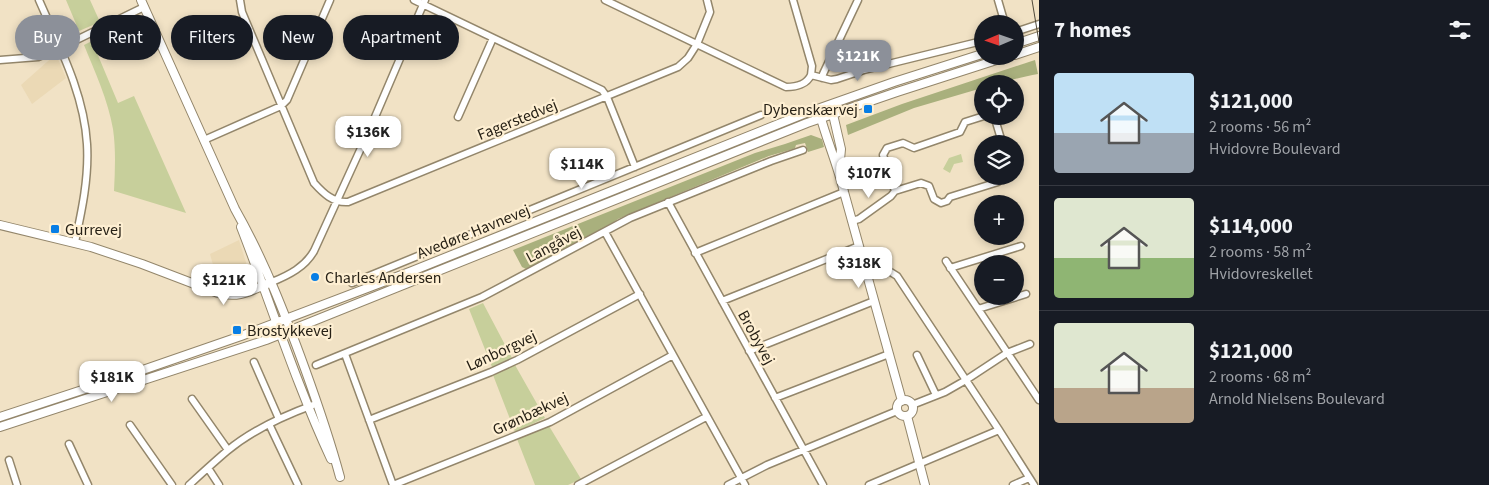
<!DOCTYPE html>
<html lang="en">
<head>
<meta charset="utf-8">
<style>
	body { margin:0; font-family:"Source Sans 3",sans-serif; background:#20242c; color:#f1f3f6; height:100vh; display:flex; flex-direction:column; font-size:19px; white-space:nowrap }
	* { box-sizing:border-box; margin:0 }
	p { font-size:16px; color:#9ea1a6 }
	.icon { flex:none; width:28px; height:28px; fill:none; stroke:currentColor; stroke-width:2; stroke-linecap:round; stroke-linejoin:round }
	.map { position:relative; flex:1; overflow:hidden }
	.side { display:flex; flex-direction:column; background:#171b24; width:450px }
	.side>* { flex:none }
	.top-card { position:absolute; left:15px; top:15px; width:475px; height:45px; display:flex; gap:10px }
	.needle { width:32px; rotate:268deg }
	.buttons { position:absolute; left:974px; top:15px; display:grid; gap:10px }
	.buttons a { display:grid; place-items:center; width:50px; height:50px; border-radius:50%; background:#171b24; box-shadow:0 2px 8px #0003; font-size:25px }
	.price { position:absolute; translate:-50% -42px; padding:0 11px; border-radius:10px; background:#fff; color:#222; font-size:16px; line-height:32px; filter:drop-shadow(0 1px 2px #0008) }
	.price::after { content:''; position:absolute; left:50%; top:30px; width:15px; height:11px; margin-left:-8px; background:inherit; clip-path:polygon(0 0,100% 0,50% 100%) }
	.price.on { background:#8c9099; color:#fff }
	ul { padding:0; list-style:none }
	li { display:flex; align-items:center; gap:15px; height:125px; padding:0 15px }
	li+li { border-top:1px solid #363941 }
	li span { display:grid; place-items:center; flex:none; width:140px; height:100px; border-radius:5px; color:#555 }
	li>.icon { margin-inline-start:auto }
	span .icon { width:60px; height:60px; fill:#fffc; stroke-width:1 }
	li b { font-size:21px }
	h2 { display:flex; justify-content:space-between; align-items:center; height:60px; padding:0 15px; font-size:21px }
	.pill { padding:0 18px; border-radius:22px; background:#171b24; box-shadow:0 2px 8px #0003; font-size:18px; line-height:45px }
	.pill.on { background:#8c9099; color:#fff }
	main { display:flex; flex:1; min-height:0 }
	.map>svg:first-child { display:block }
	.built { fill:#ebd9b5 }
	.green { fill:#c7cf9b }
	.forest { fill:#a9b07d }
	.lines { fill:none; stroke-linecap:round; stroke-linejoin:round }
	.minor-casing { stroke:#93866b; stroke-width:9 }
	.tertiary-casing { stroke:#93866b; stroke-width:10 }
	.minor { stroke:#fff; stroke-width:6 }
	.tertiary { stroke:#fff; stroke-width:8 }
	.tram { stroke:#4f4839; stroke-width:1 }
	.poi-dot { fill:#087ee5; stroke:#feefd2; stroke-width:2 }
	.labels { text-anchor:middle; stroke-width:4.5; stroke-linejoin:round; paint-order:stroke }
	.poi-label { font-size:16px; fill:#272116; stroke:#feefd2; text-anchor:start }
	.street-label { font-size:16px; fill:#272116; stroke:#feefd2 }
</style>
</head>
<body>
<main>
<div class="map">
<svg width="1039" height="485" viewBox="0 0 1039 485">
	<rect width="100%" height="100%" fill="#f1e2c5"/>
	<path class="built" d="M 56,54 L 66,78 L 32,104 L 21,85 Z
		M 239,240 L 249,272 L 248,281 L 244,284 L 226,288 L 206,281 L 213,265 L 210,254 Z"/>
	<path class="green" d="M 66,0 L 90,0 L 100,22 L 79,31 Z
		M 92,41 L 118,103 L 134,96 L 186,213 L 114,191 C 115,170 116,150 113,129 C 108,100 95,72 84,45 Z
		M 961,154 L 963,162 L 954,164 L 950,173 L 943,169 L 949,158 Z
		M 483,303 L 512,358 L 492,367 L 469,309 Z
		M 515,365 L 545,418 L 515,432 L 493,375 Z
		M 549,426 L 581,479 L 568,485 L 535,485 L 517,439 Z"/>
	<path class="forest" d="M 1035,60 L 1038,74 C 1019,77 1001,84 982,84 L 982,88 L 914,108 L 848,135 L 846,125 L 902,104 Z
		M 811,135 L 822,139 L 824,147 L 808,152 L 805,143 L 796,145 L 795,148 L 793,149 L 769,156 L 618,219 L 614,222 L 526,269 L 522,267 L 513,250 L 755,153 L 785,144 Z"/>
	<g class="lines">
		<g class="minor-casing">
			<path id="minor" d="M 39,0 C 59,46 84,93 87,144 C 89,177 82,210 75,242
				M 240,0 L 242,12 L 314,183 C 323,193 333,203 348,202 L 678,67 L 688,58 L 697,44 L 710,12 L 707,0
				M 414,0 L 602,90 L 607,97 L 635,167
				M 605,0 L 786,87 C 796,87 807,84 811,75
				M 793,0 L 812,66 L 811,75
				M 998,0 L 1005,24
				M 1015,32 L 1039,24
				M 0,60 L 38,57 L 60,48 L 144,7
				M 811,75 L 831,80 L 837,79 L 864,70 L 982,41
				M 822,78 L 823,74 L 858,0
				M 989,116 L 995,119 L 1001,139 L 999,144
				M 458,117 L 493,38
				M 204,140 L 281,106 L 287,100 L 330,0
				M 895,191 L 883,155 L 887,148 L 903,143 L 914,148 L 960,132 L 965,122 L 984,116
				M 668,202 L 823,485
				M 852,221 L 859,219 L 891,196 L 895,191 L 921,183 L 929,186 L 934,199 L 941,203 L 947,201 L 950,197 L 998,182 L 1002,176
				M 605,232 L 745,485
				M 695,253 L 844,192
				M 881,258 L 889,271 L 897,276 L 999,430 L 1034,485
				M 946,261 L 1039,400
				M 950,268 L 1021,246
				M 272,282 C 289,275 305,267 314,251 L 372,124 L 425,0
				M 352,283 L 761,115
				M 722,301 L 859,246
				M 978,309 L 1026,294
				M 749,351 L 874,301
				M 345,354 L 393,485
				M 917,355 L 936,395
				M 254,362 L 279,419
				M 316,365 L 482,297 L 630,218 L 771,161 L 803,150
				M 775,398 L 889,354
				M 192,399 L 228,450
				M 912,405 L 945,392 L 966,380 L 1007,353 L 1030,344
				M 369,420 L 491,372 L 517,360 L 640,294
				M 269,424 L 298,485
				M 130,425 L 172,485
				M 69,444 L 88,485
				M 9,460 L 17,485
				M 208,468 L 219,485
				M 189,485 C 201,474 214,462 227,451 C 251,431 283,416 313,405
				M 393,485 L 550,422 L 673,355
				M 578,485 L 706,417
				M 728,485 L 767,465 L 897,411
				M 869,485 L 999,430
				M 1013,485 L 1029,478"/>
		</g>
		<g class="tertiary-casing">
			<path id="tertiary" d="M 141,0 L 235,209 C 264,260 285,314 305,369 C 318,405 330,440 340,477
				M 1015,44 L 1039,36
				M 1015,55 L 1039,47
				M 832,110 L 841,149 L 839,170
				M 820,115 C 827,141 838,166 844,192 L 902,401
				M 0,225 L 91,247 L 142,264 L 218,293 C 239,298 248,292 267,284
				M 241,227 C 271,304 296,384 331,459
				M897 408a8 8 0 1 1 16 0a8 8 0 1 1-16 0Z
				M 907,416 L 925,485
				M 0,417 L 134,373 L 241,336 L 412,271 L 806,113 L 894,82 L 982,54
				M 0,427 L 266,340 L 807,123 L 897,92 L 1009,56"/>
		</g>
		<use href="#minor" class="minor"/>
		<use href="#tertiary" class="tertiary"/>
		<path class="tram" d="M 1032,0 L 1039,42"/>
	</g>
	<g class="poi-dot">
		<rect x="863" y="104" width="10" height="10" rx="2.5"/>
		<rect x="50" y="224" width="10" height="10" rx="2.5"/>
		<circle cx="315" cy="277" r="5"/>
		<rect x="232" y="325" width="10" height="10" rx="2.5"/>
	</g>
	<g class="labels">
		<g class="poi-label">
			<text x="858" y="115" text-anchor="end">Dybenskærvej</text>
			<text x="65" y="235">Gurrevej</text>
			<text x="325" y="283">Charles Andersen</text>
			<text x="247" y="336">Brostykkevej</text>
		</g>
		<g class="street-label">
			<text transform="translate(517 119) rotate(-22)" y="6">Fagerstedvej</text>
			<text transform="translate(473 231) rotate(-22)" y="6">Avedøre Havnevej</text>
			<text transform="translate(553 244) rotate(-28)" y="6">Langåvej</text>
			<text transform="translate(757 337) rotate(61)" y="6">Brobyvej</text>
			<text transform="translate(501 350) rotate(-25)" y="6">Lønborgvej</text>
			<text transform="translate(530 413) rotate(-25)" y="6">Grønbækvej</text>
		</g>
	</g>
</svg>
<div class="buttons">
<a><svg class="needle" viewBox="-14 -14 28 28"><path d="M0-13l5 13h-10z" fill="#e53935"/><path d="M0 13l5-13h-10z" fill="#9ea1a6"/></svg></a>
<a><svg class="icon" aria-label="locate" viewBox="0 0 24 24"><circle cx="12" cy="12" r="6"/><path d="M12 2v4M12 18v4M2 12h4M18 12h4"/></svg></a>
<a><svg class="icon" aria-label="layers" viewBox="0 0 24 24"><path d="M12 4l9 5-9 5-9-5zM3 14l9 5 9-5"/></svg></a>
<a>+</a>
<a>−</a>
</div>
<b class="price on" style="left:858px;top:82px">$121K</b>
<b class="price" style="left:368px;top:158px">$136K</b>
<b class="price" style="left:582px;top:190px">$114K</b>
<b class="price" style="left:869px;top:199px">$107K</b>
<b class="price" style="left:859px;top:289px">$318K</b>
<b class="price" style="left:224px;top:306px">$121K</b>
<b class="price" style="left:112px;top:403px">$181K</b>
<div class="top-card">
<a class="pill on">Buy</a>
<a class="pill">Rent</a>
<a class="pill">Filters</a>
<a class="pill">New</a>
<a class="pill">Apartment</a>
</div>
</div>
<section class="side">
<h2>7 homes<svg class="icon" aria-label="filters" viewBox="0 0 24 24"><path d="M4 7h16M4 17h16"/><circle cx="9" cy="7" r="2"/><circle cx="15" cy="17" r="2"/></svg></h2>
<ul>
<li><span style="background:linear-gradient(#bfe0f5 60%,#9aa5b1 0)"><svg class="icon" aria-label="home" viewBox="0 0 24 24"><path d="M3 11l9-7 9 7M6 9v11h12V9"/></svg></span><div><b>$121,000</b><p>2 rooms · 56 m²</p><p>Hvidovre Boulevard</p></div></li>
<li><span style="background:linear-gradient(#dfe7d0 60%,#8fb573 0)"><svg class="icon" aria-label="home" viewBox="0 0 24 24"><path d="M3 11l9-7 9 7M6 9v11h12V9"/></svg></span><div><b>$114,000</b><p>2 rooms · 58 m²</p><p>Hvidovreskellet</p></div></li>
<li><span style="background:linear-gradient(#dfe7d0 65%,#b9a48a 0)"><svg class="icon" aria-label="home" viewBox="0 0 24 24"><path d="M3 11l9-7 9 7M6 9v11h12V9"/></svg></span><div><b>$121,000</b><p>2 rooms · 68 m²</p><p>Arnold Nielsens Boulevard</p></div></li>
</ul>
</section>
</main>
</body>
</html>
